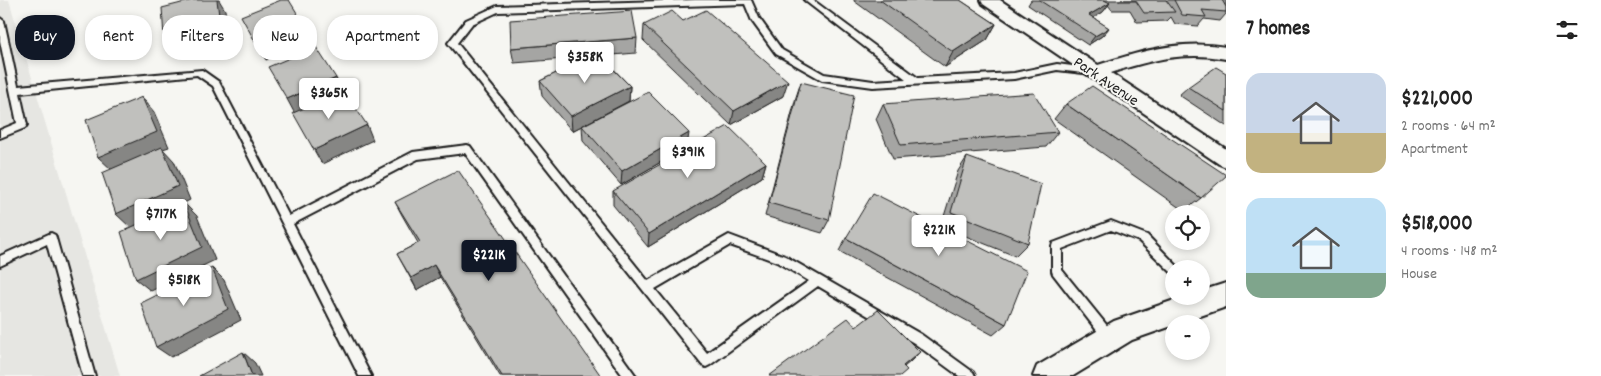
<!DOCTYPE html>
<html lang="en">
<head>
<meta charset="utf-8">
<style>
	body { margin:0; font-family:Dekko,sans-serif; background:#f2f2f2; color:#222; height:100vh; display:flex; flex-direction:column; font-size:19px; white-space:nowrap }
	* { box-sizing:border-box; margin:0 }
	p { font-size:16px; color:#767676 }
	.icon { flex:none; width:28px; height:28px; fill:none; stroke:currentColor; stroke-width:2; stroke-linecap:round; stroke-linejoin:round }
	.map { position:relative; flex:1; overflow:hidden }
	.details { display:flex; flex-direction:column; background:#fff; width:375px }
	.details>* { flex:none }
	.banner { position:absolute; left:15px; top:15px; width:475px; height:45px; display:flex; gap:10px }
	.tools { position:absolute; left:1165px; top:205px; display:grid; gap:10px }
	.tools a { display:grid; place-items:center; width:45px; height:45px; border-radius:50%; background:#fff; box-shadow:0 2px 8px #0003; font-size:25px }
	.price { position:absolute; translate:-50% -42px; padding:0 11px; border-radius:5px; background:#fff; color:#222; font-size:16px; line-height:32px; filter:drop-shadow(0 1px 2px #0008) }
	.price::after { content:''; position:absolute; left:50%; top:30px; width:15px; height:11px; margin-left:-8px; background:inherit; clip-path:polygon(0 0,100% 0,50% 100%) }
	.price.selected { background:#111827; color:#fff }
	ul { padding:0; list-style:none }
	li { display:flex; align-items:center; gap:15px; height:125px; padding:0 20px }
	li span { display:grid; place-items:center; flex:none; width:140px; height:100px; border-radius:15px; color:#555 }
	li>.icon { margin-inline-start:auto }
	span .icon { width:60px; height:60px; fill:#fffc; stroke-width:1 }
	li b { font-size:21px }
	h2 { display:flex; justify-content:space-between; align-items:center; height:60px; padding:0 20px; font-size:21px }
	.tag { padding:0 18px; border-radius:20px; background:#fff; box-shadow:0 2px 8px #0003; font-size:18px; line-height:45px }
	.tag.selected { background:#111827; color:#fff }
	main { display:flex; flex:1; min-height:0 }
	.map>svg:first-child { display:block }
	.built { fill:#e6e6e2 }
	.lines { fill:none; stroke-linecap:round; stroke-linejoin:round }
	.service-casing { stroke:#1c1c1c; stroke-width:4 }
	.minor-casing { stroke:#1c1c1c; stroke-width:4 }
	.tertiary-casing { stroke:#1c1c1c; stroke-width:4 }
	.service { fill:#f6f6f2; fill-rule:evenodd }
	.minor { fill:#f6f6f2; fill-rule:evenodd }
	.tertiary { fill:#f6f6f2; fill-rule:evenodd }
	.wall { fill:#a5a5a3; stroke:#1c1c1c }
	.shaded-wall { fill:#868684; stroke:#1c1c1c }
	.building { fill:#c0c0bd; stroke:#1c1c1c }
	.labels { text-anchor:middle; stroke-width:4; stroke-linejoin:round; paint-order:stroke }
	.street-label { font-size:16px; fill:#1c1c1c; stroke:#f6f6f2 }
</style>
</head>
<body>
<main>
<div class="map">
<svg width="1226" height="376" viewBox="0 0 1226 376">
	<rect width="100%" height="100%" fill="#f6f6f2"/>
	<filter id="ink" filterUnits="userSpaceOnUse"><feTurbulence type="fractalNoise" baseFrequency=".02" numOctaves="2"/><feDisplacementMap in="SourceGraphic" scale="10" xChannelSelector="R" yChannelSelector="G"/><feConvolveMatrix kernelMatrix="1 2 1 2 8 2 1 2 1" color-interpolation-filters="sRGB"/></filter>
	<g filter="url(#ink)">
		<path class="built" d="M 0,0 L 9,0 L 120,376 L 0,376 Z"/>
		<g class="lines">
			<g class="service-casing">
				<path id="service" d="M 695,0 L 751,0 L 759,18 L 782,50 L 824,74 L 873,81 L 906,79 L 804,0 L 813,0 L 918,78 L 1014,73 L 1057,64 L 1095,69 L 1096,71 L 1095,73 L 1092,74 L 1057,70 L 1014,79 L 873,87 L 822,80 L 776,54 L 752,21 L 745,4 L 498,12 L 472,24 L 457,43 L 648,281 L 729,235 L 785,256 L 922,335 L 973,372 L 975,376 L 959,376 L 914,343 L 818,286 L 710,365 L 706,367 L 702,365 L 448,43 L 466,20 L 497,6 ZM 730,245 L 777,262 L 809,281 L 707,353 L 655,289 Z
					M 0,18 L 4,21 L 18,86 L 202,70 L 219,82 L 289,216 L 413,152 L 467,145 L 470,146 L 636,376 L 623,376 L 465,153 L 418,159 L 293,224 L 371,376 L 359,376 L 213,86 L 197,75 L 20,93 L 27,125 L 25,128 L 0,138 L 0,130 L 17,123 L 0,41 Z
					M 1111,221 L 1147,235 L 1180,269 L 1174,269 L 1174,273 L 1171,272 L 1139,241 L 1111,230 L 1062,249 L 1062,270 L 1113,333 L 1115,337 L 1113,341 L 1109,342 L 1105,341 L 1053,274 L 1052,271 L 1052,246 L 1053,243 Z
					M 51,233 L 55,235 L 56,238 L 95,376 L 83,376 L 47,244 L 0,266 L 0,256 Z"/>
			</g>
			<g class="minor-casing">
				<path id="minor" d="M 981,0 L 1000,0 L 1098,65 C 1141,51 1181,39 1226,47 L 1226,59 C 1185,51 1150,60 1111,73 L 1226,149 L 1226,167 L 1219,164 L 983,4 Z"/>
			</g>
			<g class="tertiary-casing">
				<path id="tertiary" d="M 1226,283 L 1226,307 L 1132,340 L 1073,376 L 1033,376 L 1037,366 L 1114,321 L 1186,296 L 1201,296 L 1201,291 Z"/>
			</g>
			<use href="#service" class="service"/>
			<use href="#minor" class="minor"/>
			<use href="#tertiary" class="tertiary"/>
		</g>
		<path class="wall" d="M 854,0 L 960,0 L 996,24 L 987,40 L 945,67 L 854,1 Z
			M 1031,0 L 1226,0 L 1226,14 L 1220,21 L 1204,19 L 1198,26 L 1175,24 L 1171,17 L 1167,21 L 1137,22 L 1130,10 L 1112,10 L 1108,5 L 1103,12 L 1093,18 L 1109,28 L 1102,36 L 1088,45 L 1028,5 Z
			M 683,21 L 783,96 L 731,125 L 643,40 L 644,25 Z
			M 637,38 L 636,53 L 601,56 L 630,86 L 629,101 L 572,131 L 542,96 L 540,81 L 589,57 L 514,63 L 511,48 Z
			M 1226,73 L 1226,126 L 1179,95 L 1188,87 Z
			M 801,82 L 829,220 L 822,233 L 765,216 L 796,97 Z
			M 883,104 L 1058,132 L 1046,147 L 893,159 L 876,119 Z
			M 1066,104 L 1201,198 L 1184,211 L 1054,119 Z
			M 582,126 L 687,147 L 621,185 L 583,141 Z
			M 967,157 L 1028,243 L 1015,256 L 941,226 L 958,171 Z
			M 766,163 L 762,177 L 648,247 L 613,205 L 613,191 Z
			M 395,202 L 601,376 L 500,376 L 440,277 L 417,290 L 397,254 L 418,243 L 402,215 Z
			M 846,238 L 1006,324 L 993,335 L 839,251 Z"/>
		<path class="shaded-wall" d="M 217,0 L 219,0 L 225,10 L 229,38 L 174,52 L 164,37 Z
			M 1110,3 L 1103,12 L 1083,24 L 1089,15 Z
			M 996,24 L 987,40 L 945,67 L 953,52 Z
			M 305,26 L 313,41 L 266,60 L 257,45 Z
			M 1109,28 L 1102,36 L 1088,45 L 1095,36 Z
			M 336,78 L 343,93 L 295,114 L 287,99 Z
			M 788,81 L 783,96 L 731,125 L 734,111 Z
			M 630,86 L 629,101 L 572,131 L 571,116 Z
			M 142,97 L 154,112 L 169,147 L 163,149 L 174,161 L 190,200 L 184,203 L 197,216 L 215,260 L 151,291 L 136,279 L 131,228 L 116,214 L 113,171 L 98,157 Z
			M 367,125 L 373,140 L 322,164 L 314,150 Z
			M 689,133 L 687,147 L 621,185 L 622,171 Z
			M 766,163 L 762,177 L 648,247 L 649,234 Z
			M 434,265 L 440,277 L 417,290 L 411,278 Z
			M 212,268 L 224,280 L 241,320 L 171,357 L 156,347 Z
			M 243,352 L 255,363 L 261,376 L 252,376 Z
			M 920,352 L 910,362 L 893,376 L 903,366 Z"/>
		<path class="building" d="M 193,0 L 217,0 L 220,23 L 164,37 L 162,8 Z
			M 281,0 L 289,0 L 305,26 L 257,45 L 241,16 Z
			M 880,0 L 960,0 L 996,24 L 953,52 Z
			M 1039,0 L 1104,0 L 1110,3 L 1089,15 L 1109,28 L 1095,36 Z
			M 1118,0 L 1166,0 L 1175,12 L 1144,13 L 1136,1 L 1118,1 Z
			M 1174,0 L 1222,0 L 1226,7 L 1226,12 L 1202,10 L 1206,17 L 1182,15 Z
			M 706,10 L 788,81 L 734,111 L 644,25 L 672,11 L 683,21 Z
			M 632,11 L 637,38 L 511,48 L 510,20 Z
			M 316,47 L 336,78 L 287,99 L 268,67 Z
			M 597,53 L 630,86 L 571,116 L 540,81 Z
			M 1216,67 L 1226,73 L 1226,111 L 1188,87 Z
			M 801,82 L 854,95 L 829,220 L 769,203 Z
			M 1092,86 L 1226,175 L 1226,176 L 1201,198 L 1066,104 Z
			M 344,91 L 367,125 L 314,150 L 293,113 Z
			M 648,92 L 689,133 L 622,171 L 582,126 Z
			M 1034,93 L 1058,132 L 901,145 L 883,104 Z
			M 142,97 L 157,132 L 98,157 L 86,120 Z
			M 728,126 L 766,163 L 649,234 L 613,191 Z
			M 162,147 L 178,186 L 116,214 L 102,173 Z
			M 967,157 L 1041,184 L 1028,243 L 951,212 Z
			M 458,170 L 601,376 L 502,376 L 434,265 L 411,278 L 397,254 L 420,242 L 395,202 Z
			M 873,193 L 1027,271 L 1006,324 L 846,238 Z
			M 184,203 L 202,247 L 136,279 L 121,232 Z
			M 212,268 L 228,309 L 156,347 L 141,303 Z
			M 878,310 L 920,352 L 903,366 L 907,370 L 900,376 L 769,376 L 848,318 L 856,327 Z
			M 243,352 L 252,376 L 199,376 Z"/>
	</g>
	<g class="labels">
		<g class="street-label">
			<text transform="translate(1107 80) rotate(34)" y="6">Park Avenue</text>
		</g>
	</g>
</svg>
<div class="tools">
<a><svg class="icon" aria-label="locate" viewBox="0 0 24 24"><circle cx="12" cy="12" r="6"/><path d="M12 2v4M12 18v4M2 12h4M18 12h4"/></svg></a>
<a>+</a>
<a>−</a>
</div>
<b class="price" style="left:585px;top:84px">$358K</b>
<b class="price" style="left:329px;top:120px">$365K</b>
<b class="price" style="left:688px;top:179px">$391K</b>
<b class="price" style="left:161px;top:241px">$717K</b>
<b class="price" style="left:939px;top:257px">$221K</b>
<b class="price selected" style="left:489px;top:282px">$221K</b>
<b class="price" style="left:184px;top:307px">$518K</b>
<div class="banner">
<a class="tag selected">Buy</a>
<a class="tag">Rent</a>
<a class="tag">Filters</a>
<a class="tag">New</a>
<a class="tag">Apartment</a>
</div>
</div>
<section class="details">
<h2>7 homes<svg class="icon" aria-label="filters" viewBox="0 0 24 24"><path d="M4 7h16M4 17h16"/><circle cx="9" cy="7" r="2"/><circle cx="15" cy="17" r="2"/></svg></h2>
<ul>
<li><span style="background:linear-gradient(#c9d6e8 60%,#c2b280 0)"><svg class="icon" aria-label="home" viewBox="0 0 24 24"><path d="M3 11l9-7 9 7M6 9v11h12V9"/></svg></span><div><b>$221,000</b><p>2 rooms · 64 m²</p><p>Apartment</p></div></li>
<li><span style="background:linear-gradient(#bfe0f5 75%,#7fa58c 0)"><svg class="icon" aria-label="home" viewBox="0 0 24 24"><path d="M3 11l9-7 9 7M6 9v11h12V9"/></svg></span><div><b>$518,000</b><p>4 rooms · 148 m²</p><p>House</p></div></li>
</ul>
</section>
</main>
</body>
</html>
